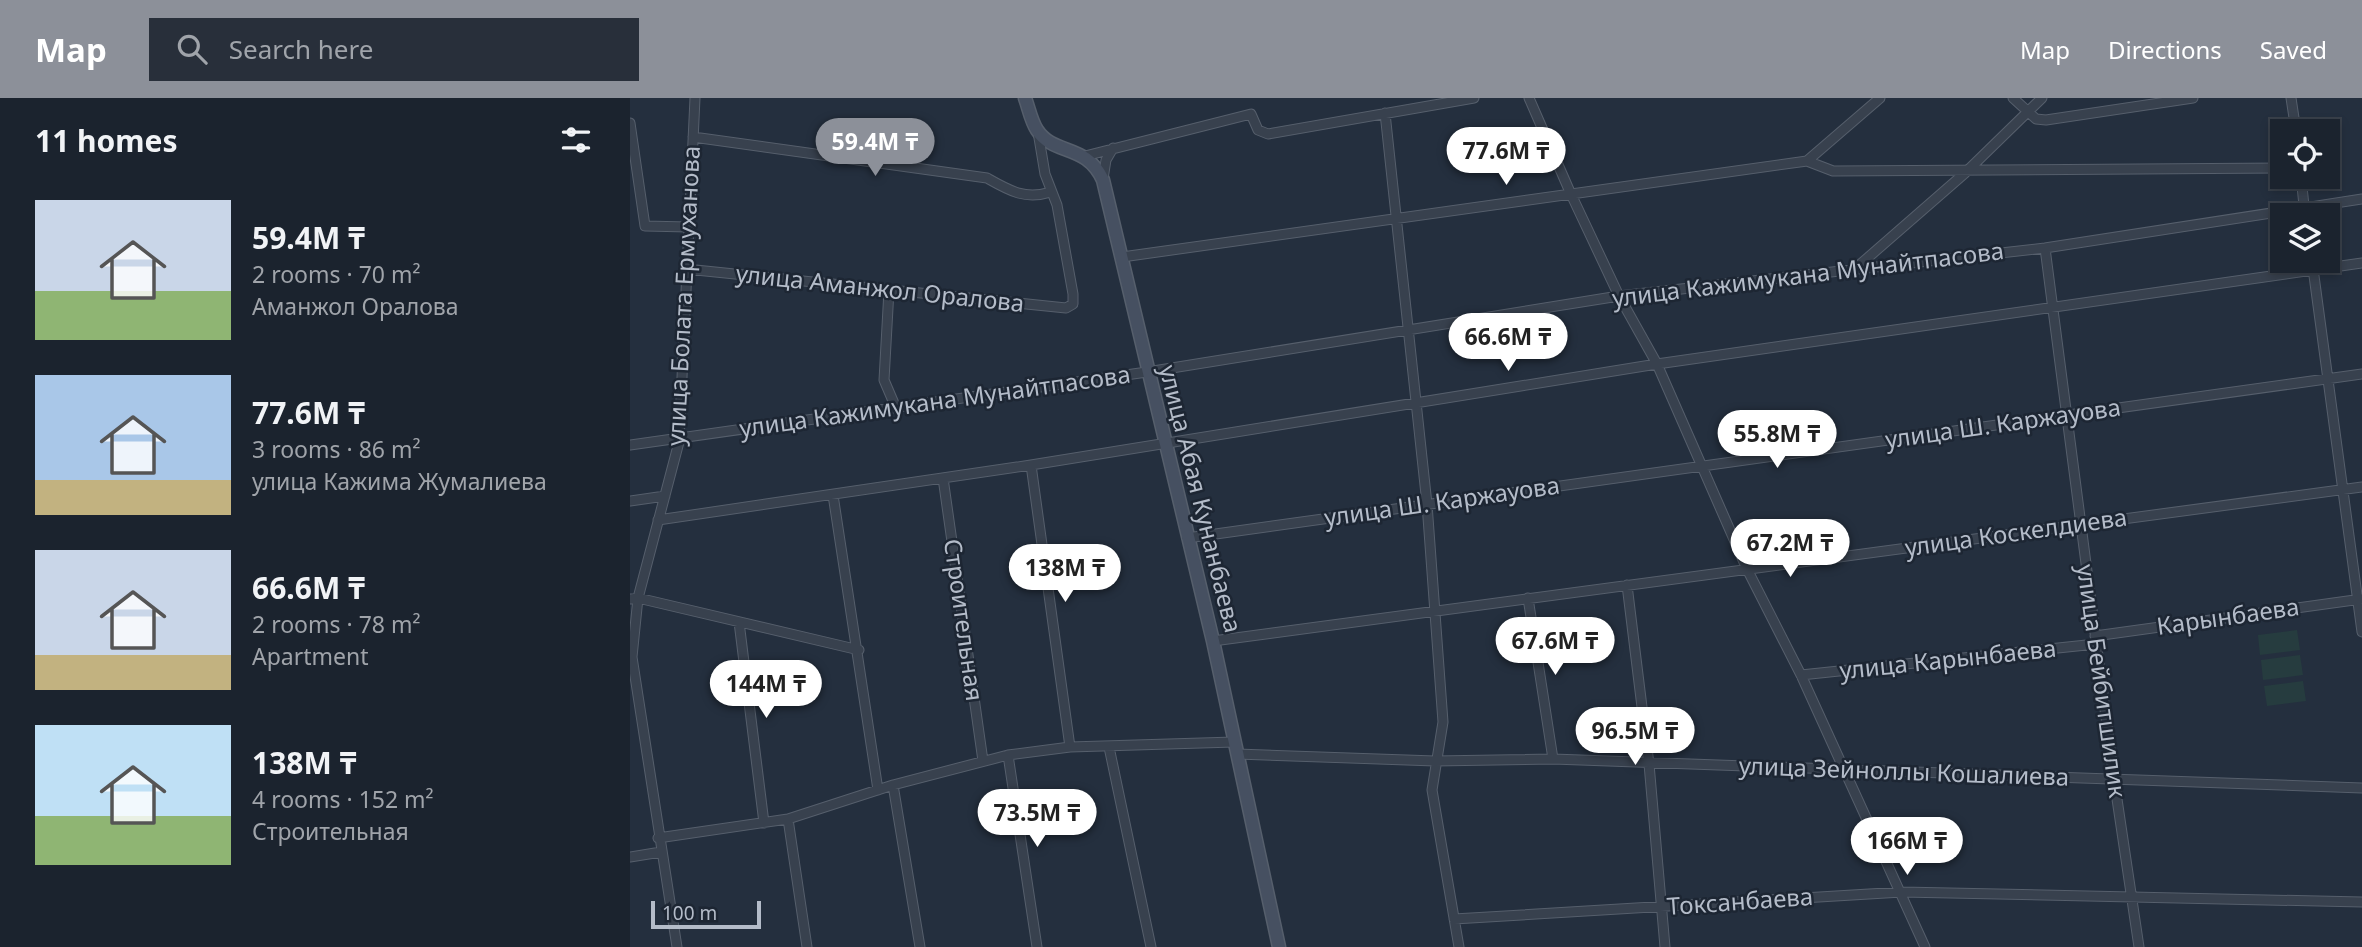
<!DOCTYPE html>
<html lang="en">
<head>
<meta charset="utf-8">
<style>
	body { margin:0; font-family:"Noto Sans",sans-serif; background:#282f3a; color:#f1f3f6; height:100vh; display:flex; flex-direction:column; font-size:26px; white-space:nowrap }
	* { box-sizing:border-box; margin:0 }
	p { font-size:23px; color:#a0a4aa }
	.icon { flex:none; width:38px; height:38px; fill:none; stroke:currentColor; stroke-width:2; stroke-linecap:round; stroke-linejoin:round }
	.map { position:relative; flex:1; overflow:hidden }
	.side { display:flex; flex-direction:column; background:#1b232e; width:630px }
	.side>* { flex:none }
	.buttons { position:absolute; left:1640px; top:21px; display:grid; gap:14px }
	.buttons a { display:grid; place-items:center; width:70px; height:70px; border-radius:0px; background:#1b232e; box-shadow:0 4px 10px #0003,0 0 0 2px #39404a; font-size:35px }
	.scale { position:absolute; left:21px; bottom:18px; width:110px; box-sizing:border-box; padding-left:7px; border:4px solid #b4bcc9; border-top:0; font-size:19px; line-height:24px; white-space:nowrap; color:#b4bcc9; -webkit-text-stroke:5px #1d2633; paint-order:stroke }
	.price { position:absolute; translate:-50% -60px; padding:0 16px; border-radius:24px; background:#fff; color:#222; font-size:23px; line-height:46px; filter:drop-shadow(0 2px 4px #0008) }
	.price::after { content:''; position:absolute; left:50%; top:42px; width:21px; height:16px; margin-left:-10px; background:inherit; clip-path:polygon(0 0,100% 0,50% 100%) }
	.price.current { background:#8c9099; color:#fff }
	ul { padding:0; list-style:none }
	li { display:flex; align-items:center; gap:21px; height:175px; padding:0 35px }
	li span { display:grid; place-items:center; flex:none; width:196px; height:140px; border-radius:0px; color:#555 }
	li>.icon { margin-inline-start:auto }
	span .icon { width:84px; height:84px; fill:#fffc; stroke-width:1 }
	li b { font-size:30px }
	h2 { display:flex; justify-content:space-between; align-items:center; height:84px; padding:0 35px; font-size:30px }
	header { display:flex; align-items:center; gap:42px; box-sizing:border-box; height:98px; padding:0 35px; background:#8c9099; color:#fff }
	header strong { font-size:33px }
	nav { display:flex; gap:38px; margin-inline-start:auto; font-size:24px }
	.search { width:490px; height:63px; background:#282f3a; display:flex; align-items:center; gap:18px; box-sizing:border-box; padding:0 24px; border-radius:0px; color:#a0a4aa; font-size:26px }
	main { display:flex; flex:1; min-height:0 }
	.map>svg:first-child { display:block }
	.green { fill:#263c3f }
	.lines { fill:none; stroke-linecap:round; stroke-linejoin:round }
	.street-casing { stroke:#565f6c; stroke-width:11 }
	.secondary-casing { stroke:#565f6c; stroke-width:15 }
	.street { stroke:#38414e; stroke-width:9 }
	.secondary { stroke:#465061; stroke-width:12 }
	.labels { text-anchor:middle; stroke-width:5; stroke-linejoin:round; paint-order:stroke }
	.street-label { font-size:24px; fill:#b4bcc9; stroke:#1d2633 }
</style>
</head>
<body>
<header>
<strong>Map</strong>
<div class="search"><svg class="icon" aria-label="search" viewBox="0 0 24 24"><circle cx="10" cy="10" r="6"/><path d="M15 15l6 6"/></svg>Search here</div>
<nav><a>Map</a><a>Directions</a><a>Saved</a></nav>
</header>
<main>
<section class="side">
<h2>11 homes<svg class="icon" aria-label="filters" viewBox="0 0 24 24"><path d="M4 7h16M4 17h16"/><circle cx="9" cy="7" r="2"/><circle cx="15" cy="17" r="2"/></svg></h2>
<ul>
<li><span style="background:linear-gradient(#c9d6e8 65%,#8fb573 0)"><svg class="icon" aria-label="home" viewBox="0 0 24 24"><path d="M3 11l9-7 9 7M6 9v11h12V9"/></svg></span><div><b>59.4M ₸</b><p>2 rooms · 70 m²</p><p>Аманжол Оралова</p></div></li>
<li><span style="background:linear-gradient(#a9c7e8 75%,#c2b280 0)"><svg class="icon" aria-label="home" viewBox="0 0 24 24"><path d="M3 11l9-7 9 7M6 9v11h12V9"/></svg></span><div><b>77.6M ₸</b><p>3 rooms · 86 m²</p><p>улица Кажима Жумалиева</p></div></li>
<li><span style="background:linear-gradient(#c9d6e8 75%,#c2b280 0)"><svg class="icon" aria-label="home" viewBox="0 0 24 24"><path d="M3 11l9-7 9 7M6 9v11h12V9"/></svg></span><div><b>66.6M ₸</b><p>2 rooms · 78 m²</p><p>Apartment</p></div></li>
<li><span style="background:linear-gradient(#bfe0f5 65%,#8fb573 0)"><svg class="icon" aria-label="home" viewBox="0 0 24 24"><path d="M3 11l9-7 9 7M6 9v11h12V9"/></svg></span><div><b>138M ₸</b><p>4 rooms · 152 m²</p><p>Строительная</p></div></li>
</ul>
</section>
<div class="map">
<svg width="1732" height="849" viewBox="0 0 1732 849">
	<rect width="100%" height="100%" fill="#242f3e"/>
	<path class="green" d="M 1667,532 L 1670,552 L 1630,557 L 1628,537 Z
		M 1670,557 L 1673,577 L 1633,582 L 1631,562 Z
		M 1673,583 L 1676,603 L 1637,608 L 1634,588 Z"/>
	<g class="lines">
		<g class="street-casing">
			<path id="street" d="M 899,0 L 940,94 L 989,198 L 1027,266 L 1117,471 L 1171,577 L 1295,849
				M 1383,0 L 1406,21 L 1416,22 L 1563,0
				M 1661,0 L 1666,33
				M 755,15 L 797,406 L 813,624 L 802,692 L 829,849
				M 0,25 L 15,128 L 58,129
				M 63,39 L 357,80 C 380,93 395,102 421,94
				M 455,58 L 621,16 L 628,32 L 638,36 L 844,0
				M 1177,63 L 1203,73 L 1652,70
				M 1671,79 L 1675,117
				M 473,81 L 476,62 L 483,50
				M 1415,150 L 1484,681 L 1509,849
				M 492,159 L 1177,63 L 1250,0
				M 1682,163 L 1732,534
				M 1226,170 L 1335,75 L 1412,0
				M 56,171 L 436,210 L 443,206 L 443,196 L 427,107 L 415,76 L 408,34
				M 259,192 L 254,282 L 266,310
				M 0,347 L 517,274 L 989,198 L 1415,150 L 1732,101
				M 401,367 L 440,649
				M 313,380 L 353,663
				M 203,397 L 248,692
				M 0,403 L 35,398
				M 28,422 L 401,367 L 1027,266 L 1732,165
				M 557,440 L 1732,276
				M 997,487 L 1019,666 L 1035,849
				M 898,500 L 923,661
				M 0,501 L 8,500 L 229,552
				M 109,524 L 134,725
				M 1465,538 L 1732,501
				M 583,543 L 1732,389
				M 1171,577 L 1466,546
				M 479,649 L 521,849
				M 607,656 L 805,663 L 923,661 L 1732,690
				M 378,657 L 407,849
				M 263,687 L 290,849
				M 158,721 L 177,849
				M 28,740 L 158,721 L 263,687 L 378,657 L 440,649 L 604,644
				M 0,759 L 31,754
				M 824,821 L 1272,794 L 1732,804
				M 47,849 L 2,559 L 8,500 L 49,344 L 65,0"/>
		</g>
		<g class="secondary-casing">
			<path id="secondary" d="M 395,0 C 399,11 401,23 407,32 C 424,58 456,45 473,82 L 583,543 L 649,849"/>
		</g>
		<use href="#street" class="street"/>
		<use href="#secondary" class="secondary"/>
	</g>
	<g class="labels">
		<g class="street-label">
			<text transform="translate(1178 177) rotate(-7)" y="8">улица Кажимукана Мунайтпасова</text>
			<text transform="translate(250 191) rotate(6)" y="8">улица Аманжол Оралова</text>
			<text transform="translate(54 198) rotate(-87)" y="8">улица Болата Ермуханова</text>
			<text transform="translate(305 304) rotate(-8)" y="8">улица Кажимукана Мунайтпасова</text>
			<text transform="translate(1373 326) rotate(-8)" y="8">улица Ш. Каржауова</text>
			<text transform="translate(570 401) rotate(76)" y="8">улица Абая Кунанбаева</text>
			<text transform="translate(812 404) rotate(-8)" y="8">улица Ш. Каржауова</text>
			<text transform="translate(1386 435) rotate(-8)" y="8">улица Коскелдиева</text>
			<text transform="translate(1598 519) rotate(-8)" y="8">Карынбаева</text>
			<text transform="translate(333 522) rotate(82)" y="8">Строительная</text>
			<text transform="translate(1318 562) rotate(-6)" y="8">улица Карынбаева</text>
			<text transform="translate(1471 583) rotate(82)" y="8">улица Бейбитшилик</text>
			<text transform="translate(1274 674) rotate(2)" y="8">улица Зейноллы Кошалиева</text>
			<text transform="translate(1110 804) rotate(-4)" y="8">Токсанбаева</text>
		</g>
	</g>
</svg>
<div class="buttons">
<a><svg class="icon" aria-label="locate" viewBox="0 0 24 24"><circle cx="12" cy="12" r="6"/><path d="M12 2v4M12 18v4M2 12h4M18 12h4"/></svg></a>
<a><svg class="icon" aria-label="layers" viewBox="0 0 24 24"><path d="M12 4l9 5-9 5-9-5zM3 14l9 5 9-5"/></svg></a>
</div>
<div class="scale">100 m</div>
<b class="price current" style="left:245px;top:80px">59.4M ₸</b>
<b class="price" style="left:876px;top:89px">77.6M ₸</b>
<b class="price" style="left:878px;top:275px">66.6M ₸</b>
<b class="price" style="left:1147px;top:372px">55.8M ₸</b>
<b class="price" style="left:1160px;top:481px">67.2M ₸</b>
<b class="price" style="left:435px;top:506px">138M ₸</b>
<b class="price" style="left:925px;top:579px">67.6M ₸</b>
<b class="price" style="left:136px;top:622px">144M ₸</b>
<b class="price" style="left:1005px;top:669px">96.5M ₸</b>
<b class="price" style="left:407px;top:751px">73.5M ₸</b>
<b class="price" style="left:1277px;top:779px">166M ₸</b>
</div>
</main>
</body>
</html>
